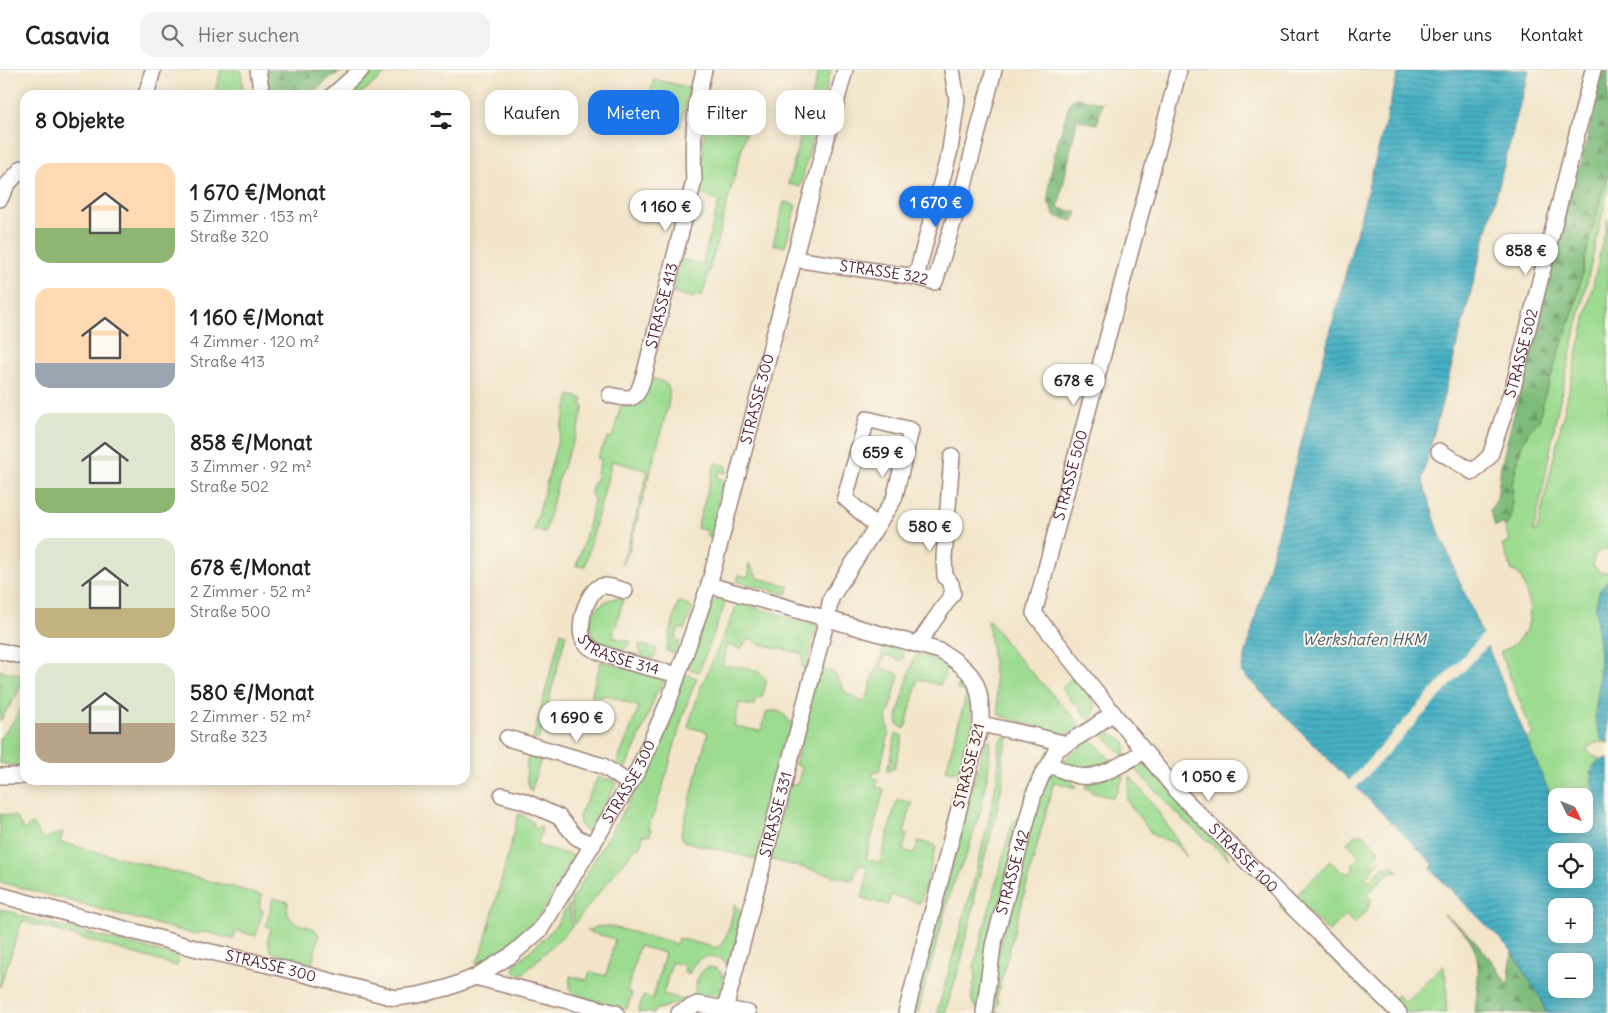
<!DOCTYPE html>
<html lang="de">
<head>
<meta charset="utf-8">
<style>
	body { margin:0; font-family:Delius,sans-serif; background:#f2f2f2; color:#202124; height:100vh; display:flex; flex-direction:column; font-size:19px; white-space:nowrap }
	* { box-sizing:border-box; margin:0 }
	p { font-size:16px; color:#757577 }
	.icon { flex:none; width:28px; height:28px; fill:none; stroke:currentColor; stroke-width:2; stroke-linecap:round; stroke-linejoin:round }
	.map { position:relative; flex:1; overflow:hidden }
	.details { position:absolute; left:20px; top:20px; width:450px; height:695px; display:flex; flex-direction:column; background:#fff; border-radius:15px; box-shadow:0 2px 12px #0003 }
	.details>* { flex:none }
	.hud { position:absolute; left:485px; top:20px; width:475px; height:45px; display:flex; gap:10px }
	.needle { width:32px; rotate:133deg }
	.fabs { position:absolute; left:1548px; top:718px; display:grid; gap:10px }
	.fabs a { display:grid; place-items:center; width:45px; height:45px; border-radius:10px; background:#fff; box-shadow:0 2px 12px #0003; font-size:25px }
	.price { position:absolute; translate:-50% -42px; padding:0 11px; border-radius:18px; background:#fff; color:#222; font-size:16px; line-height:32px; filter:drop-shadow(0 1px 2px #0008) }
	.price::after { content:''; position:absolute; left:50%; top:30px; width:15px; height:11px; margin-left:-8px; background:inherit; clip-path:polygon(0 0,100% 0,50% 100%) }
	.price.active { background:#1a73e8; color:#fff }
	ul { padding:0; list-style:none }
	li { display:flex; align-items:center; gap:15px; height:125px; padding:0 15px }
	li span { display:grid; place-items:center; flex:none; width:140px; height:100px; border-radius:15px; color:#555 }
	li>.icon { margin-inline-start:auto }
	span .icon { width:60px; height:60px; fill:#fffc; stroke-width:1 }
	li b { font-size:21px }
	h2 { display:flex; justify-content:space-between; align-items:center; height:60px; padding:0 15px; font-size:21px }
	.tag { padding:0 18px; border-radius:15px; background:#fff; box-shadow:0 2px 12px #0003; font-size:18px; line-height:45px }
	.tag.active { background:#1a73e8; color:#fff }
	header { display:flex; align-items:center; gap:30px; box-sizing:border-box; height:70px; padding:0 25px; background:#fff; border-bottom:1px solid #e0e0e0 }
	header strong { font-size:24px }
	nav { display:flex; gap:28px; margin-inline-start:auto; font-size:18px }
	.search { width:350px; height:45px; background:#f2f2f2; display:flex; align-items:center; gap:12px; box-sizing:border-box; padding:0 18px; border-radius:15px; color:#757577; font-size:19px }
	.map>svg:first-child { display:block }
	.green { fill:#9cdb90; stroke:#737d5e }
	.forest { fill:url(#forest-firs); stroke:#646d52 }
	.water { fill:url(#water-rules); stroke:#486878; fill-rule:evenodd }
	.pier { fill:#f2e5ca }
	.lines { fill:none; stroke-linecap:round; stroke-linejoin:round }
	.minor-casing { stroke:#9e827a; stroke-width:18 }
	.minor { stroke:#fff; stroke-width:15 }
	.labels { text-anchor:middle; stroke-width:4; stroke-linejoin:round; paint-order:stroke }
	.street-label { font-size:15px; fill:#4a1f2b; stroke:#fbf7ec }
	.water-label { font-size:16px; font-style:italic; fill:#485968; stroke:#fbf7ec }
</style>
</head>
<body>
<header>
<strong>Casavia</strong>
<div class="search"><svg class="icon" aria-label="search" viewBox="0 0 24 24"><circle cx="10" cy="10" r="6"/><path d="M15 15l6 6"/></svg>Hier suchen</div>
<nav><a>Start</a><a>Karte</a><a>Über uns</a><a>Kontakt</a></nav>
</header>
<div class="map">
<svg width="1608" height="943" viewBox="0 0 1608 943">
	<defs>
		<pattern id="forest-firs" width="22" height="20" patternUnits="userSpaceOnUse" patternTransform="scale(1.25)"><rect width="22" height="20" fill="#7dbb7a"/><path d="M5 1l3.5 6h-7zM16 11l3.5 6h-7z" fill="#689764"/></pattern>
		<pattern id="water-rules" width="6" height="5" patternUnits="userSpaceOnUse" patternTransform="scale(1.25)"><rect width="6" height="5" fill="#46b1c4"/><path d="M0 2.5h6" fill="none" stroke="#3c8f9f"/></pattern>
	</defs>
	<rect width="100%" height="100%" fill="#fbf7ec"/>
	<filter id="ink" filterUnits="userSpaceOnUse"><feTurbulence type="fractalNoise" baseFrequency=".02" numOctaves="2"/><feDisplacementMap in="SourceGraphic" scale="10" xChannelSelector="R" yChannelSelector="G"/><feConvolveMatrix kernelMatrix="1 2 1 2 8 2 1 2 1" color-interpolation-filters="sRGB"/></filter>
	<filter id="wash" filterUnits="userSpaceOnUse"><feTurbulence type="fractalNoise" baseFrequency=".0096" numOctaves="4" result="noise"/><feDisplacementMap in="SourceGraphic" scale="20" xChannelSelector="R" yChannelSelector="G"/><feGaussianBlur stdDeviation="1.12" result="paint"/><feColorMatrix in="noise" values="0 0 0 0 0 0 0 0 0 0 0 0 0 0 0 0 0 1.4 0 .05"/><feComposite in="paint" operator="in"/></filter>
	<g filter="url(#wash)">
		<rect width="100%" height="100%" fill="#f2e5ca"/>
		<path class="green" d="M 221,0 L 241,0 L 244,25 L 214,25 Z
			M 376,0 L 390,0 L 359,25 L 349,25 Z
			M 819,0 L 831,0 L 800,117 L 788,114 Z
			M 654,9 L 690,18 L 680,57 L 676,57 L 651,50 L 645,46 Z
			M 705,52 L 746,63 L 702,227 L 695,225 L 694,228 L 672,222 L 681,189 L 702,195 L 719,131 L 698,123 L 701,104 Z
			M 1608,101 L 1608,119 L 1557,343 L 1542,423 L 1533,461 L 1537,461 L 1608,149 L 1608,479 L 1606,479 L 1595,484 L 1593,495 L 1601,503 L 1608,502 L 1608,509 L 1599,522 L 1596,536 L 1597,559 L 1600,582 L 1599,615 L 1595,640 L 1601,669 L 1606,672 C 1599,672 1590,673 1587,680 L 1593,686 L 1600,689 C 1587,699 1593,712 1593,726 C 1593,734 1589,745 1584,751 L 1584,726 L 1556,726 L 1556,738 L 1525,668 L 1533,664 L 1500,582 C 1512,578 1527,564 1529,551 C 1531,541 1528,528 1525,519 C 1523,512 1522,506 1516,502 L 1512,501 L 1502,475 L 1510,472 L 1504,455 L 1507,455 L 1511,446 L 1512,435 L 1512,414 L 1522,373 L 1529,361 L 1539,351 L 1544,327 L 1575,236 L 1588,176 Z
			M 784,132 L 796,135 L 785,177 L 773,174 Z
			M 655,309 C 672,314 670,319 668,336 L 629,481 L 627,481 L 622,496 L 621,495 L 627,480 L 648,401 L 612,391 L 585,496 L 576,496 L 584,472 L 592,441 L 594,430 L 591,423 L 593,412 L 595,413 L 601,389 L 597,388 L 608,367 L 612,368 L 621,335 L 627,337 L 636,335 L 642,328 L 649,310 Z
			M 570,325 L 583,329 L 581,335 L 584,336 L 578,359 L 560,404 L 545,463 L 534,460 Z
			M 715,393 L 727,396 L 726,403 L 719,401 L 717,408 L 724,410 L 722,418 L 724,419 L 711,468 L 706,466 L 708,461 L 697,458 Z
			M 749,493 L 758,508 L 789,516 L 787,524 L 737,512 L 739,505 L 748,507 L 750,500 L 748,499 Z
			M 615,528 L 623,529 L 613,567 L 631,572 L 625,579 L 620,582 C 613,579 603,578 598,573 C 581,555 594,533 615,528 Z
			M 716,529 L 723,530 L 725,534 L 699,602 L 687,598 L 713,533 Z
			M 678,532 L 688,534 L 688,537 L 693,538 L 684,560 L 679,558 L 675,570 L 680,572 L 675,583 L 666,581 Z
			M 738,533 L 817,555 L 806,600 L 802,598 L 803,584 L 759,574 L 752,569 L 747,570 L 741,579 L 728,575 L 723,596 C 740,597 757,595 767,611 L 762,627 L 757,628 L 753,636 L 739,633 L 734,656 L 760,661 L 767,642 C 780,638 786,645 792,656 L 759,790 L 684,771 L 681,764 L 708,662 L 688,657 L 700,619 Z
			M 988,550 L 990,551 L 1011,580 L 1082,656 L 1070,664 L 1062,665 L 999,645 Z
			M 561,562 L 566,564 L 539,669 L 533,669 Z
			M 639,574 L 657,579 L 655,587 L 651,589 L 643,588 L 640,581 Z
			M 884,576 L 902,580 L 904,587 L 902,591 L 897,590 L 897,588 L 885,585 L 881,598 L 899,604 L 889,643 L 886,646 L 889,664 L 879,702 L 874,701 L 872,707 L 878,709 L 876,717 L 884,719 L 866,789 L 880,793 L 897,729 L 912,733 L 904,763 L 907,764 L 903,780 L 915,783 L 918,771 L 935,775 L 934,776 L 936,777 L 921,831 L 920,833 L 891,825 L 888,835 L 862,828 L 867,808 L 867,796 L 858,795 L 854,808 L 851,810 L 769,789 L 789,714 L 797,715 L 802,697 L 795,695 L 819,598 L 835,603 L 845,622 L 862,632 L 867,628 L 875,600 L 878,599 Z
			M 917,584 C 927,587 946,589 945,604 C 945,608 942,610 940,615 L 918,609 L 905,659 L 898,655 L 897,647 L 913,590 Z
			M 601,591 L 665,608 L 661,619 L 658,619 L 638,671 L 624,701 L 617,693 L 639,637 L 607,625 L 599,627 L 591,626 Z
			M 0,600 L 25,606 L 19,620 L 0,651 Z
			M 685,604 L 697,608 C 676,656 669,709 648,758 L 651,760 L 650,766 L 643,765 L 640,777 L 637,776 L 574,854 L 571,830 L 644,706 Z
			M 1075,604 C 1086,618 1103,634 1090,651 L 1081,641 L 1081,639 L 1077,634 L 1073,633 L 1062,618 Z
			M 962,614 L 967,617 L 969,622 L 972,656 L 961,697 C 957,703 952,702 946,700 L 967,622 L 956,619 L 959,615 Z
			M 25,632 L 25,696 L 16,696 L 0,693 L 0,668 L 15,649 Z
			M 896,663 L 903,666 L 894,699 L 890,698 L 889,701 L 886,701 L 889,692 L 891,692 L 892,689 L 890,689 Z
			M 1101,663 C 1110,662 1119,666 1125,673 L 1126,677 L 1124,687 Z
			M 1006,664 L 1009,665 L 1002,689 L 1004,705 L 995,749 L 974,826 L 975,832 L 963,879 L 963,885 L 945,943 L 937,943 L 972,818 L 988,753 L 998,704 L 999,673 Z
			M 990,669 L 989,696 L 981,739 L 968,781 L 951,819 L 918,943 L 913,943 L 982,681 L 984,675 Z
			M 1091,669 L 1113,693 L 1084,702 L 1064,693 L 1065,689 Z
			M 532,684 L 542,686 L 531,722 C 526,711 525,699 528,687 Z
			M 1145,693 L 1223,777 L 1229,789 L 1181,748 L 1180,745 L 1175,742 L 1139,703 L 1134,696 Z
			M 1039,695 L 1039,696 L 977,939 C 964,929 980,909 974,896 L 1010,760 L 1014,751 L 1021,744 L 1027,722 Z
			M 1122,702 L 1123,709 L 1113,728 L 1091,722 L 1091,720 L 1085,718 L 1087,714 Z
			M 1052,703 L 1070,707 L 1076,718 L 1054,712 L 996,930 L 999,931 L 996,941 L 1002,943 L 994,943 L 992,936 L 998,883 L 1042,717 Z
			M 598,707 L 605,709 L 610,709 L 617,713 L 589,761 L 584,760 L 580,754 L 579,746 Z
			M 1130,707 C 1153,731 1170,759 1187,787 L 1172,772 L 1153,765 L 1127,731 Z
			M 519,743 L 534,753 L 533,757 L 537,759 L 539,756 L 542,757 L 538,776 L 575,786 L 550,826 L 552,828 C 530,858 511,878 477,894 L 476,892 L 482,883 Z
			M 0,744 L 16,747 L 24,760 L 32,754 L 43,769 L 63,762 L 60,772 L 262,825 L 259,838 L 263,840 L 256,866 L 237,861 L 233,869 L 205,862 L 193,864 L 0,812 Z
			M 1360,764 L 1363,764 L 1380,781 L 1370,793 L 1373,795 L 1380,789 L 1381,790 L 1365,808 L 1369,811 L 1384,795 L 1387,800 L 1392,795 L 1399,801 L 1389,802 L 1367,825 L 1372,830 L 1367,838 L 1368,840 L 1354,854 L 1346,845 L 1329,862 L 1294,828 L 1330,791 L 1343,803 L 1345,801 L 1350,804 L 1354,797 L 1352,794 L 1360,786 L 1347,773 L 1355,765 Z
			M 273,828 L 288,832 C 283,864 316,849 319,866 L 311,898 L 302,896 L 301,892 C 291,886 279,887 270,880 L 268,870 L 271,858 L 266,856 Z
			M 735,833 L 743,846 L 730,897 C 715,882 698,881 689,904 L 684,902 L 685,896 L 672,892 L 663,924 L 681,929 L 686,927 L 686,930 L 655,940 L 654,943 L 638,942 L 643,926 L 653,928 L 665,883 L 639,876 L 627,921 L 632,923 L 627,939 L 576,926 L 570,919 L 570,906 L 587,910 L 590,902 L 606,906 L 615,869 L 586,861 L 596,857 L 609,856 L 676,874 L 678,868 L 717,878 C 730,868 731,847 735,833 Z
			M 569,834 L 572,857 L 524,903 C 520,905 517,906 514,901 L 514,895 L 544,868 L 556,855 Z
			M 1282,834 L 1392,943 L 1386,943 L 1279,837 Z
			M 0,839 L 17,843 L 17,845 L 176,886 C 178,889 179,892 177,896 L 22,851 L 0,917 Z
			M 1443,895 L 1447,914 L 1446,943 L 1407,943 L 1393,929 L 1397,925 L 1405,932 Z
			M 709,897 C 726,898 725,913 723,926 L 710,924 L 695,927 L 694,924 C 697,913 697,901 709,897 Z"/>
		<path class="forest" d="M 266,0 L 346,0 L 332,6 L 310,25 L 269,25 Z
			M 1602,0 L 1608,0 L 1608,101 L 1588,176 L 1575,236 L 1544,327 L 1539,351 L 1529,361 L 1522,374 L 1512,414 L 1512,435 L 1511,446 L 1507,455 L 1504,455 L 1503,454 L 1495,456 L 1490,440 L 1497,429 L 1501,396 L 1569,125 L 1577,96 L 1580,97 L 1590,58 Z
			M 1074,28 L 1078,28 L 1102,33 L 1097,54 L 1077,50 L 1058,138 L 1077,142 L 1073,151 L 1055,146 L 1048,131 L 1049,112 L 1056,78 L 1070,32 Z
			M 1443,844 C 1470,862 1492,888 1508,916 L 1512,881 L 1541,929 L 1546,943 L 1475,943 C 1479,896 1487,874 1443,845 Z"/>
		<path class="water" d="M 1399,0 L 1529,0 L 1422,409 L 1440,465 L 1556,738 L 1556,754 L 1561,754 C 1567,763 1574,760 1581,754 L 1584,754 C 1587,745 1593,737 1593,727 C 1594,710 1584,693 1608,688 L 1608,943 L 1546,943 L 1541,929 L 1512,881 L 1431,800 L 1433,794 L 1241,602 ZM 1556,781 L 1584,781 L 1584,809 L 1556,809 ZM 1556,836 L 1584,836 L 1584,864 L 1556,864 ZM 1556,891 L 1584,891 L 1584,919 L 1556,919 Z
			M 1608,509 L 1608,673 L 1601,669 L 1595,649 L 1599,615 L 1600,582 L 1597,559 L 1596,535 L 1599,522 Z"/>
		<path class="pier" d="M 1484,563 L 1489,574 L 1355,719 L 1348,712 Z"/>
	</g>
	<g filter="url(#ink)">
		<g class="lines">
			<g class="minor-casing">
				<g id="minor">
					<path d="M 258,0 L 262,25"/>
					<path d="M 146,25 L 153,0"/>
					<path d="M 333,25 L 361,0"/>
					<path d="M 0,129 L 7,115 L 22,98 L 25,98"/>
					<path id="s1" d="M 794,189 L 916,207 L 935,212 L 962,123 L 994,0"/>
					<path d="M 916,207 L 950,80 L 957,30 L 952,0"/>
					<path id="s2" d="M 610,325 C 638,332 637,327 645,302 L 694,111 C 692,71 694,39 704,0"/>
					<path id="s3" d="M 1439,381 L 1473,402 L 1490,386 L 1514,314 L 1593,0"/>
					<path d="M 709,515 L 940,581 C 975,601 982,614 981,654 L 906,943"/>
					<path id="s4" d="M 625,521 C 618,519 606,514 599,517 C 585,525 574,564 587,575 C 602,588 657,599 678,605"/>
					<path d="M 918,574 L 953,523 L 951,514 L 945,506 L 944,488 L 952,386"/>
					<path d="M 0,581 L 25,587"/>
					<path id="s5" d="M 1113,643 L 1034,543 L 1179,0"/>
					<path id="s6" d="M 981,654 L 1036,666 L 1066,674 L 1091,659 L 1113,643 L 1180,725 L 1399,943"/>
					<path d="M 507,668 L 603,696 L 630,714"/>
					<path d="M 1049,695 C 1059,698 1069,704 1079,706 C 1099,710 1128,691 1144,681"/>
					<path d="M 0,706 L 25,706"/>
					<path d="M 502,725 L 524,731 L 559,747 L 576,767 L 593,775"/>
					<path id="s7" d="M 0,825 L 198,879 L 277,897 L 395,928 L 418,925 L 447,918 L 475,907 L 510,886 L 540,860 L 638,700 L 670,628 L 709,515 L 794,189 L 845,0"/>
					<path d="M 475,907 L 616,943"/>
					<path id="s8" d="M 725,939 L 827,549 L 831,528 L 894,429 L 911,360 L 867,349 L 845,428 L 876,456"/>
					<path d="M 679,943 L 697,934 L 748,943"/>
					<path id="s9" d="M 984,943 L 993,876 L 1034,724 L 1042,705 L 1049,695 L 1056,680 L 1066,674"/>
				</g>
			</g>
			<use href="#minor" class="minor"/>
		</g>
	</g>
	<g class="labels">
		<g class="street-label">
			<text dy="5" stroke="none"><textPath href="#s1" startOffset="91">STRASSE 322</textPath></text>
			<text dy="5" stroke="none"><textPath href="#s2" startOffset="120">STRASSE 413</textPath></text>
			<text dy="5" stroke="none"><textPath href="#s3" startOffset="171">STRASSE 502</textPath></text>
			<text dy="5" stroke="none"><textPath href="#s7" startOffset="1150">STRASSE 300</textPath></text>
			<text dy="5" stroke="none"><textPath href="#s5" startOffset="270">STRASSE 500</textPath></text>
			<text dy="5" stroke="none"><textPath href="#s4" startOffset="124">STRASSE 314</textPath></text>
			<text transform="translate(969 696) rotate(-76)" y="5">STRASSE 321</text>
			<text dy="5" stroke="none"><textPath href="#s7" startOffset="745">STRASSE 300</textPath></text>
			<text dy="5" stroke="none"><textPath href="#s8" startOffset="201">STRASSE 331</textPath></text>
			<text dy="5" stroke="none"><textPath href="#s6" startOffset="339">STRASSE 100</textPath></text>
			<text dy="5" stroke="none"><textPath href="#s9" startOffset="144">STRASSE 142</textPath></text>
			<text dy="5" stroke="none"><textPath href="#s7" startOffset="280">STRASSE 300</textPath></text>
		</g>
		<g class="water-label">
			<text x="1364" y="575">Werkshafen HKM</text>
		</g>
	</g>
</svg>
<div class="fabs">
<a><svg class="needle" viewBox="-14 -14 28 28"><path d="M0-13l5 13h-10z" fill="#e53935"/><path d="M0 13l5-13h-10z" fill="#757577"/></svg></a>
<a><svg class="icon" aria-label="locate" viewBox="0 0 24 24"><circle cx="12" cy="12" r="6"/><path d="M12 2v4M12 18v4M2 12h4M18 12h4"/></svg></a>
<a>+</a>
<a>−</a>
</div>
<b class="price active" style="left:936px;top:158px">1 670 €</b>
<b class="price" style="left:666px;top:162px">1 160 €</b>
<b class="price" style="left:1526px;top:206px">858 €</b>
<b class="price" style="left:1074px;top:336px">678 €</b>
<b class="price" style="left:883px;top:408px">659 €</b>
<b class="price" style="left:930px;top:482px">580 €</b>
<b class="price" style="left:577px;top:673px">1 690 €</b>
<b class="price" style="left:1209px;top:732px">1 050 €</b>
<div class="hud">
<a class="tag">Kaufen</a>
<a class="tag active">Mieten</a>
<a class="tag">Filter</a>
<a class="tag">Neu</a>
</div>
<section class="details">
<h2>8 Objekte<svg class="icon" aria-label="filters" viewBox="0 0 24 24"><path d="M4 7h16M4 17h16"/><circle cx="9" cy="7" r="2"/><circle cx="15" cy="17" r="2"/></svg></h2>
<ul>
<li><span style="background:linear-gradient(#ffd9b3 65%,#8fb573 0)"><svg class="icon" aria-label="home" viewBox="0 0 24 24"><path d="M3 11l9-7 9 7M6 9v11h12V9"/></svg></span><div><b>1 670 €/Monat</b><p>5 Zimmer · 153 m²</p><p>Straße 320</p></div></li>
<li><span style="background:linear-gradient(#ffd9b3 75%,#9aa5b1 0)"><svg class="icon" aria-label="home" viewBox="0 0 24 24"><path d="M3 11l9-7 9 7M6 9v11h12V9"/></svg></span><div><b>1 160 €/Monat</b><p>4 Zimmer · 120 m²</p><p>Straße 413</p></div></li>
<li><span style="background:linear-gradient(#dfe7d0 75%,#8fb573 0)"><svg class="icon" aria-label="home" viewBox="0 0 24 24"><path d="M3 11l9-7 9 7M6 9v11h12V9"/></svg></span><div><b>858 €/Monat</b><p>3 Zimmer · 92 m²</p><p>Straße 502</p></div></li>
<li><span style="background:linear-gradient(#dfe7d0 70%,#c2b280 0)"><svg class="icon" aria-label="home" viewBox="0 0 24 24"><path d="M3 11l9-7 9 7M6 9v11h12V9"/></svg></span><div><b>678 €/Monat</b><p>2 Zimmer · 52 m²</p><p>Straße 500</p></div></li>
<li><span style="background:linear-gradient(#dfe7d0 60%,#b9a48a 0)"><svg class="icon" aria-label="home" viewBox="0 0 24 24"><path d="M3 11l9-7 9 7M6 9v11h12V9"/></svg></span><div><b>580 €/Monat</b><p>2 Zimmer · 52 m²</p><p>Straße 323</p></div></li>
</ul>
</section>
</div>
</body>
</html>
